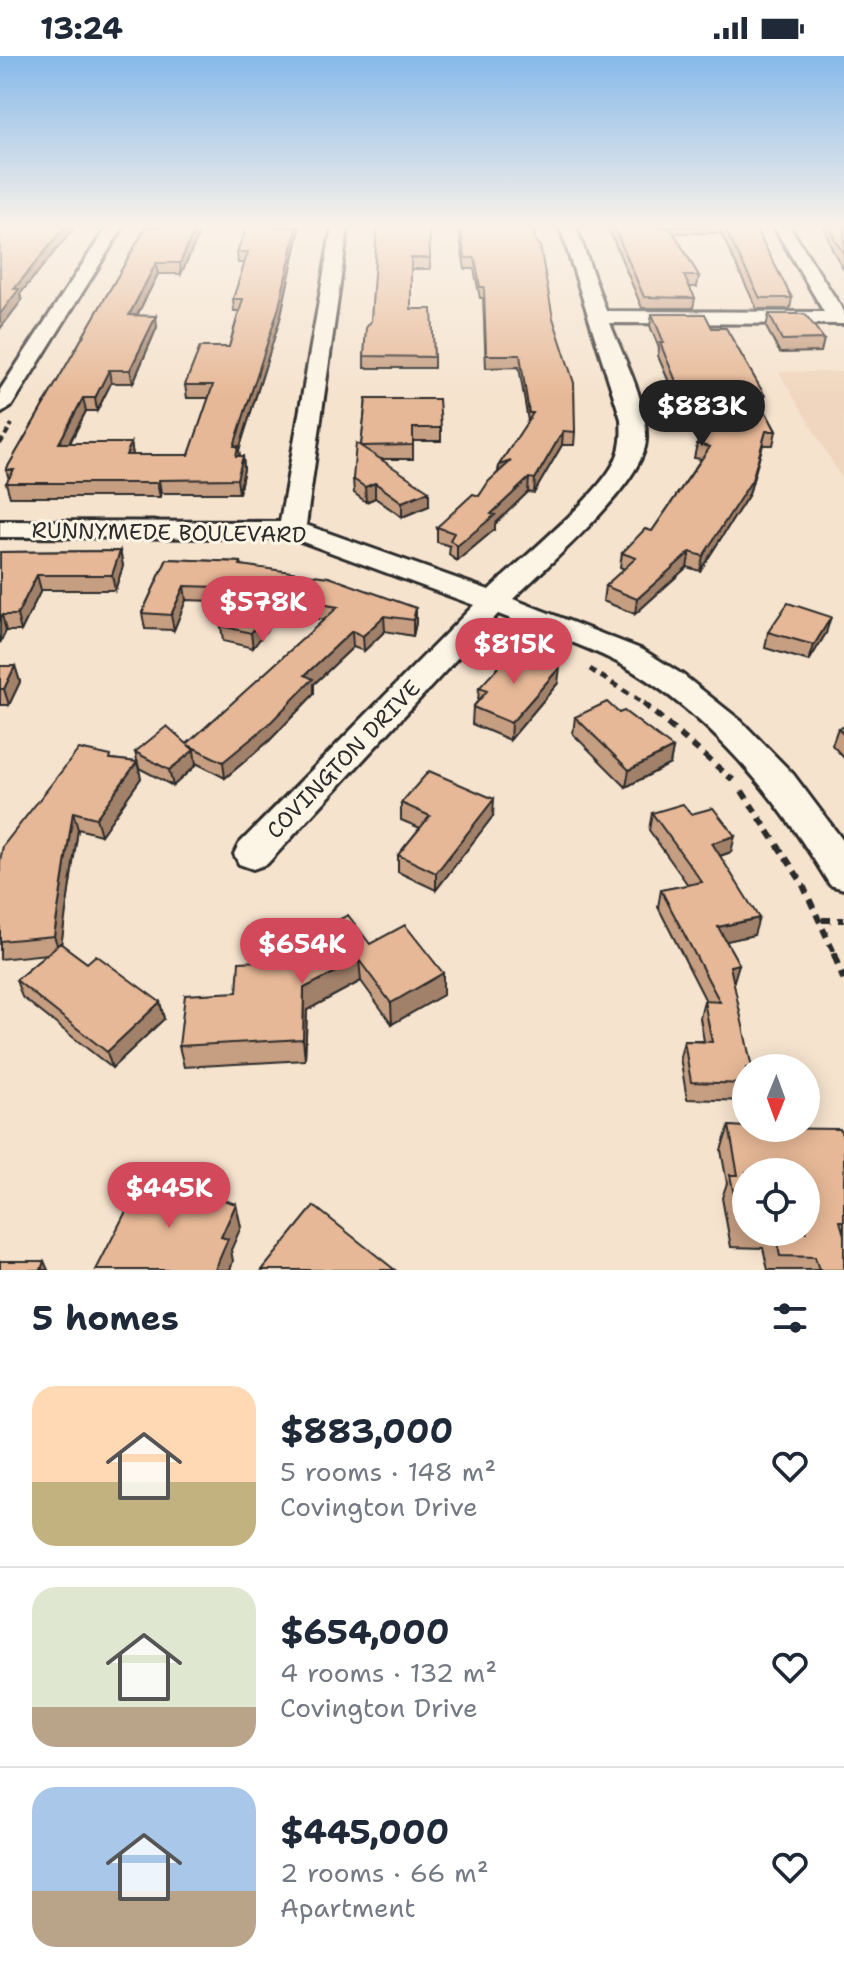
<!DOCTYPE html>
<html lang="en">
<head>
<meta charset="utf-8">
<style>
	body { margin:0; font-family:"Shantell Sans",sans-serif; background:#f2f2f3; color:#1f2937; height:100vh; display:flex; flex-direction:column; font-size:30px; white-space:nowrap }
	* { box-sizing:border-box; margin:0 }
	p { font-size:26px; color:#747a83 }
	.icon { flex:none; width:44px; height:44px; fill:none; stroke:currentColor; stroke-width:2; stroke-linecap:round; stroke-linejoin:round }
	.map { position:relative; height:1214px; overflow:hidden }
	.side { display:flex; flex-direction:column; background:#fff; flex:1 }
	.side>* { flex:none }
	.needle { width:52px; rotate:181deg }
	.tools { position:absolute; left:732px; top:998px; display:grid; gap:16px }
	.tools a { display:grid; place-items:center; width:88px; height:88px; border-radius:50%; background:#fff; box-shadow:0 4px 20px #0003; font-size:40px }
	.price { position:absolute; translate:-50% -68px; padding:0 18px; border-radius:28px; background:#d1495b; color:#fff; font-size:26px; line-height:52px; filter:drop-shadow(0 2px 4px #0008) }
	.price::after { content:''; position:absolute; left:50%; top:48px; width:24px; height:18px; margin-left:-12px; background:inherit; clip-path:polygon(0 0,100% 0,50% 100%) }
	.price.current { background:#222; color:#fff }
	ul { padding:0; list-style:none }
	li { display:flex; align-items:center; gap:24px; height:200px; padding:0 32px }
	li+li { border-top:2px solid #e0e1e3 }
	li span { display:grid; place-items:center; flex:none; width:224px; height:160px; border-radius:24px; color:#555 }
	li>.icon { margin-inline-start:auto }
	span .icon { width:96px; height:96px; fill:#fffc; stroke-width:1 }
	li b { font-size:34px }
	h2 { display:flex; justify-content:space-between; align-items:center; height:96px; padding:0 32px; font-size:34px }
	.status { display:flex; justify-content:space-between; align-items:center; height:56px; padding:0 40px; background:#fff; direction:ltr }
	.status svg { height:22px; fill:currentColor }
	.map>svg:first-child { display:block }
	.built { fill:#f0d6be }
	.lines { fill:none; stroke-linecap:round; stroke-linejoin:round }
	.street-casing { stroke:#2b2b2b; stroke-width:6 }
	.path-far3 { stroke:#2b2b2b; stroke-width:4; stroke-dasharray:6 4; stroke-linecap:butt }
	.path-far2 { stroke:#2b2b2b; stroke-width:5; stroke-dasharray:7 6; stroke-linecap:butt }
	.path-far1 { stroke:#2b2b2b; stroke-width:6; stroke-dasharray:9 7; stroke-linecap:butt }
	.path { stroke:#2b2b2b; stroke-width:7; stroke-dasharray:12 9; stroke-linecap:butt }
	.street { fill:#fcf5e5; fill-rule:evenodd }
	.wall { fill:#c69e82; stroke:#2b2b2b; stroke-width:2; fill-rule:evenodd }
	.shaded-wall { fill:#a1816a; stroke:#2b2b2b; stroke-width:2 }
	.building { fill:#e6b897; stroke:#2b2b2b; stroke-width:2 }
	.labels { text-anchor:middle; stroke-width:6; stroke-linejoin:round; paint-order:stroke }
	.street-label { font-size:22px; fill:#2b2b2b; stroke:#fcf5e5 }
</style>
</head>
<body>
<div class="status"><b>13:24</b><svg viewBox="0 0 49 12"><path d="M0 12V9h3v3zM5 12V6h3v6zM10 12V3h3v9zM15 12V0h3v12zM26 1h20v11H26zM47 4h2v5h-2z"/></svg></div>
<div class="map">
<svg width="844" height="1214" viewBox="0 0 844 1214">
	<rect width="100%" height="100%" fill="#f5e3ce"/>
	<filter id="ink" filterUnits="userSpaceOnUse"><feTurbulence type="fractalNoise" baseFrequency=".0125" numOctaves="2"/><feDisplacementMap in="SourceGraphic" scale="16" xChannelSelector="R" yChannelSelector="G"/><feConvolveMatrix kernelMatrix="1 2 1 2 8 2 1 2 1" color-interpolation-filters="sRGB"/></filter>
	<g filter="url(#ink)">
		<path class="built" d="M 779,316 L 844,316 L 844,426 Z"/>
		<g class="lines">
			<g class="street-casing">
				<path id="street" d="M 107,171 L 123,171 L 11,351 L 0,358 L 0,334 Z
					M 332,171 L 348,171 L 306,469 L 489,534 C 519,505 600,439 615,405 C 622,391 622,379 621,363 L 560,171 L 576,171 L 606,255 L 824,256 L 774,171 L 790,171 L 844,256 L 844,268 L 610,267 C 623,302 648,346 646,384 C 644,428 545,511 513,543 L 643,594 L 683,619 L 741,665 L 793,718 L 844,786 L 844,833 L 830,829 C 777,741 709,656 617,606 C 580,587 538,574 498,558 L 267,808 L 253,813 L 239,808 L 234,798 L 239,788 L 474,549 L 292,482 L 0,481 L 0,465 L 280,466 Z"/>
			</g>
			<path class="path-far3" d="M 0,388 L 12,368"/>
			<path class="path-far2" d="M 590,613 L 646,649"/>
			<path class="path-far1" d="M 643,647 L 733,724
				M 742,735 L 801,825 L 835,899
				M 822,864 L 844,864"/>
			<path class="path" d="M 834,897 L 844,924"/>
			<use href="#street" class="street"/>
		</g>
		<path class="wall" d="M 146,171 L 202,171 L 181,218 L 158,218 L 137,259 L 157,271 L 133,327 L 111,327 L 97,355 L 86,355 L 70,387 L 131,387 L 133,399 L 189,399 L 209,342 L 187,342 L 185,329 L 229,291 L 239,255 L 234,255 L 233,243 L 245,207 L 238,207 L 237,196 L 247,171 L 300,171 L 280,263 L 239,394 L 240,400 L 243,400 L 244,413 L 239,437 L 161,437 L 160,441 L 10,441 L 6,427 L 9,423 L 6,414 Z
			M 429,171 L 430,213 L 411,213 L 411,253 L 434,301 L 434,312 L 364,312 L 364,300 L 371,265 Z
			M 458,171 L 532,171 L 575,376 L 574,389 L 562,389 L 534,437 L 528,436 L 495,468 L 495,473 L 457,505 L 449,499 L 450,490 L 437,486 L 437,471 L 479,440 L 498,416 L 499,409 L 528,365 L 519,311 L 486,312 L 483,242 L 480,242 L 474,213 L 465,213 Z
			M 608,171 L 755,171 L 792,242 L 790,253 L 757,253 L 721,177 L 674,177 L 699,220 L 697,231 L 689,231 L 695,242 L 693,252 L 642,252 Z
			M 824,171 L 844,171 L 844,214 L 833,195 Z
			M 652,258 L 712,272 L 765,340 L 763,351 L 776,375 L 773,389 L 763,389 L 749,438 L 700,515 L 687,511 L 635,558 L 603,545 L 605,530 L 624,513 L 620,511 L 622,497 L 652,475 L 701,403 L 694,402 L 697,388 L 700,380 L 688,350 L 676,343 L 658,300 L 659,292 L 650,270 Z
			M 769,258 L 824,283 L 821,296 L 780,297 L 766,271 Z
			M 366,343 L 441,372 L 441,385 L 413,385 L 413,403 L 380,403 L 429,450 L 402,461 L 375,442 L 366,446 L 354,437 L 353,423 L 361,390 Z
			M 120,495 L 123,510 L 115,534 L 41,534 L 21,575 L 6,575 L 0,587 L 0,496 Z
			M 167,503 L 241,506 L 242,509 L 416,552 L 416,567 L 413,580 L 385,575 L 364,595 L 353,591 L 314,628 L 314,638 L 270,684 L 225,722 L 196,707 L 196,709 L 173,730 L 139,712 L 135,696 L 187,688 L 324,564 L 280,556 L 253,592 L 223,585 L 221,570 L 240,546 L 186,544 L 174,574 L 145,573 L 142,557 Z
			M 768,576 L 826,577 L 809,605 L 765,592 Z
			M 0,610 L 15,610 L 20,626 L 9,649 L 0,649 Z
			M 558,627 L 510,684 L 472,668 L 473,651 L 478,645 L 479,632 Z
			M 619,657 L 673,692 L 670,708 L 626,731 L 573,678 L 575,661 Z
			M 844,671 L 844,702 L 832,689 L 838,672 Z
			M 112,703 L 137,706 L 141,722 L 101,779 L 78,773 L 61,888 L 87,907 L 160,946 L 164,963 L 112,1012 L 22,941 L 16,924 L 47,898 L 0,903 L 0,805 Z
			M 401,747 L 493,760 L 436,834 L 398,816 L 398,799 L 420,772 L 401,764 Z
			M 652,757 L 691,758 L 731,796 L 720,800 L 754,879 L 726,885 L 739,908 L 733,925 L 746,1012 L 746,1045 L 687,1043 L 680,1001 L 684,985 L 704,985 L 700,962 L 704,945 L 706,945 L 658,851 L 661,834 L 688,829 L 649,774 Z
			M 303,882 L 370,888 L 443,917 L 443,939 L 392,968 L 361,925 L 307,954 L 305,1004 L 184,1011 L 179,990 L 237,936 L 305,903 Z
			M 729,1070 L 844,1085 L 844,1214 L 768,1214 L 763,1192 L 731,1191 L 722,1142 L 727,1127 L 721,1094 ZM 746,1116 L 806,1176 L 746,1176 Z"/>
		<path class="shaded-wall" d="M 65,171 L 75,171 L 20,238 L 22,244 L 0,273 L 0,258 L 14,233 Z
			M 196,171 L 202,171 L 181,218 L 180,207 Z
			M 297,171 L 300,171 L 280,263 L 239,394 L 240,403 L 237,413 L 234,390 Z
			M 156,207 L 158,218 L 131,271 L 129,259 Z
			M 156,260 L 157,271 L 133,327 L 130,314 Z
			M 109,314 L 111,327 L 97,355 L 95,342 Z
			M 83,342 L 86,355 L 62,400 L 59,387 Z
			M 563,375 L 562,389 L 534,437 L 535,423 Z
			M 766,375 L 749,438 L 700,515 L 703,500 Z
			M 131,387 L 133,400 L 126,399 Z
			M 243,400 L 244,413 L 239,437 L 237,423 Z
			M 511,405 L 498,423 L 499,409 Z
			M 529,422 L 528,436 L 495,468 L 495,473 L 457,505 L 457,490 Z
			M 159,424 L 161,437 L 160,441 L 157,427 Z
			M 375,427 L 375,442 L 366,446 L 365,431 Z
			M 429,435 L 429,450 L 402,461 L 402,446 Z
			M 120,495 L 123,510 L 115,534 L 112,519 Z
			M 690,496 L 687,511 L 635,558 L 637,543 Z
			M 37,519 L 41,534 L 21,575 L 17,559 Z
			M 184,530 L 186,544 L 174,574 L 171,559 Z
			M 279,541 L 280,556 L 253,592 L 251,577 Z
			M 416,552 L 416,567 L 413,580 L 413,564 Z
			M 2,559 L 6,575 L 0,587 L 0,562 Z
			M 384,560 L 385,575 L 364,595 L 363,580 Z
			M 831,561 L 826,577 L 809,605 L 814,589 Z
			M 352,575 L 353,591 L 314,628 L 314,638 L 270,684 L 225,722 L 223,706 L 305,619 Z
			M 15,610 L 20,626 L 9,649 L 4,633 Z
			M 560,611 L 558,627 L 510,684 L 511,667 Z
			M 673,692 L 670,708 L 626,731 L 629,714 Z
			M 194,694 L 196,709 L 173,730 L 169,714 Z
			M 137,706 L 141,722 L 101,779 L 96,762 Z
			M 494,743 L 493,760 L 436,834 L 436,817 Z
			M 73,756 L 78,773 L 60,897 L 54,880 Z
			M 735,780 L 731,796 L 708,804 L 712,787 Z
			M 759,862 L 754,879 L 714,888 L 718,871 Z
			M 359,904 L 361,925 L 307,954 L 305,1004 L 303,983 L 304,932 Z
			M 739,908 L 734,925 L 725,927 L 730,910 Z
			M 443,917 L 443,939 L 392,968 L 391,947 Z
			M 160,946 L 164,963 L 112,1012 L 107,996 Z
			M 236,1148 L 241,1171 L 231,1194 L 233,1205 L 230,1214 L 215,1214 L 221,1181 Z
			M 44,1205 L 48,1214 L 41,1214 Z"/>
		<path class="building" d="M 0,171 L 65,171 L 14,233 L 19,233 L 0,258 Z
			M 146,171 L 196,171 L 180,207 L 156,207 L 129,259 L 156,260 L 130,314 L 109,314 L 95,342 L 83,342 L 59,387 L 131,387 L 126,399 L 189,399 L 213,329 L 185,329 L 200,291 L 229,291 L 243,243 L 233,243 L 248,196 L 237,196 L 247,171 L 297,171 L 279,251 L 234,390 L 238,390 L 236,400 L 243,400 L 237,423 L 159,424 L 157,427 L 6,427 L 14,414 L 6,414 Z
			M 377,171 L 429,171 L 430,202 L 411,202 L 411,253 L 432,253 L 434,301 L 364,300 L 366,272 L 371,265 Z
			M 460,171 L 532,171 L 536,186 L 540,190 L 553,262 L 574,327 L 575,376 L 563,375 L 535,423 L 529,422 L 491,458 L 495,459 L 457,490 L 450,484 L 454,477 L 437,471 L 473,438 L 479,440 L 489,425 L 511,405 L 499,409 L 533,357 L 529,357 L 520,299 L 486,299 L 484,231 L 480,231 L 475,202 L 465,202 Z
			M 614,171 L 670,171 L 699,220 L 684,220 L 695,242 L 644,241 Z
			M 724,171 L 755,171 L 792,242 L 760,242 Z
			M 830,171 L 844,171 L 844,198 L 835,184 Z
			M 652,258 L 705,258 L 712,272 L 726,272 L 765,340 L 757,340 L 776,375 L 766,375 L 752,424 L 703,500 L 690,496 L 637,543 L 605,530 L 636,502 L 622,497 L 645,473 L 652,475 L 710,391 L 697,388 L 704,370 L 690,337 L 678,330 L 660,287 L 664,287 Z
			M 769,258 L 805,258 L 824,283 L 782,284 Z
			M 366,343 L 439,343 L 441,372 L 413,372 L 413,389 L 361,390 Z
			M 356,387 L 429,435 L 402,446 L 375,427 L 365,431 L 353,423 Z
			M 120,495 L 112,519 L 37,519 L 17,559 L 2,559 L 0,562 L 0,496 Z
			M 167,503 L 241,506 L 240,509 L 329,521 L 416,552 L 413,564 L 384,560 L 363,580 L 352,575 L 305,619 L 313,623 L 268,669 L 223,706 L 188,689 L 194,694 L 169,714 L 135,696 L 167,670 L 187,688 L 338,551 L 279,541 L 251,577 L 221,570 L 252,532 L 184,530 L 171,559 L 142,557 Z
			M 788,547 L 831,561 L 814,589 L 768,576 Z
			M 514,594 L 560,611 L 511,667 L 473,651 L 487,635 L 479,632 Z
			M 0,610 L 15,610 L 4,633 L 0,633 Z
			M 607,646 L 619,657 L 624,655 L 673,692 L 629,714 L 575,661 Z
			M 844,671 L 844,679 L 838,672 Z
			M 79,693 L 111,700 L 110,703 L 137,706 L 96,762 L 73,756 L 54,880 L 0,885 L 0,805 L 3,790 Z
			M 429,715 L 494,743 L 436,817 L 398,799 L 430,760 L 401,747 Z
			M 683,748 L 691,758 L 713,752 L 735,780 L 712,787 L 759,862 L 718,871 L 739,908 L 730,910 L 752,1012 L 746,1012 L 746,1028 L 691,1026 L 684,985 L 712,986 L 704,945 L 720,946 L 661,834 L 702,826 L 652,757 Z
			M 348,859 L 370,888 L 405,869 L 443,917 L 391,947 L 359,904 L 304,932 L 303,983 L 179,990 L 185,939 L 237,936 L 239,906 L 316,902 L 303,882 Z
			M 60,887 L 87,907 L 96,899 L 160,946 L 107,996 L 16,924 Z
			M 729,1070 L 746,1071 L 746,1072 L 840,1073 L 844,1085 L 844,1165 L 840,1165 L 844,1179 L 844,1214 L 819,1214 L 815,1201 L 780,1200 L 775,1176 L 806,1176 L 806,1116 L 746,1116 L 746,1169 L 740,1169 L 730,1119 L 738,1119 Z
			M 145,1118 L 236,1148 L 221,1181 L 228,1183 L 215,1214 L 96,1214 Z
			M 314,1150 L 395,1214 L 262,1214 Z
			M 0,1205 L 44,1205 L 41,1214 L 0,1214 Z"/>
	</g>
	<linearGradient id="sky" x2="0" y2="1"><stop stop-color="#86b9ea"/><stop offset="0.5" stop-color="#faf2e9"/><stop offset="1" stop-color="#faf2e9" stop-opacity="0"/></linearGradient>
	<rect width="844" height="341" fill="url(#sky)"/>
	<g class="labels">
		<g class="street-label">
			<text transform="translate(169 476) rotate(1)" y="8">RUNNYMEDE BOULEVARD</text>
			<text transform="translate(343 703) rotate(-46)" y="8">COVINGTON DRIVE</text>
		</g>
	</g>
</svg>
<div class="tools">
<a><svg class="needle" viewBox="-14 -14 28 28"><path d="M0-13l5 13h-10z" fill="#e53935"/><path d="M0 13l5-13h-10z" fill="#747a83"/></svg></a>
<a><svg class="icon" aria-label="locate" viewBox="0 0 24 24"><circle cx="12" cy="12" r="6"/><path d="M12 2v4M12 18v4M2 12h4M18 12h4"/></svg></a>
</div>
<b class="price current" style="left:702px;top:392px">$883K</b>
<b class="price" style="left:263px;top:588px">$578K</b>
<b class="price" style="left:514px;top:630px">$815K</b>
<b class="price" style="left:302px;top:930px">$654K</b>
<b class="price" style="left:169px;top:1174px">$445K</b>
</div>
<section class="side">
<h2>5 homes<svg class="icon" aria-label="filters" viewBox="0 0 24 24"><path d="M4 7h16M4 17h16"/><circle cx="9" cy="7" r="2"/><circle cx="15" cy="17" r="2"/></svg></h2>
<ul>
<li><span style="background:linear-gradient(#ffd9b3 60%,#c2b280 0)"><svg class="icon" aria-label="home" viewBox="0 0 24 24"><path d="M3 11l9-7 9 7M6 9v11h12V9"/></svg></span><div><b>$883,000</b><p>5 rooms · 148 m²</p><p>Covington Drive</p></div><svg class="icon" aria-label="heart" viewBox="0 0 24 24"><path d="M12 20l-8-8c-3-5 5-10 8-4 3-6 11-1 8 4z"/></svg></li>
<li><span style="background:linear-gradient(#dfe7d0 75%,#b9a48a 0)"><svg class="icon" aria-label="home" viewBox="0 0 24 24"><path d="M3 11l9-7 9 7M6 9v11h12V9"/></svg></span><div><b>$654,000</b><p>4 rooms · 132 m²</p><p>Covington Drive</p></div><svg class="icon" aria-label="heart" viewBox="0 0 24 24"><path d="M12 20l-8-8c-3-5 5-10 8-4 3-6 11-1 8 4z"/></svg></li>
<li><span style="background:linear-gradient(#a9c7e8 65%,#b9a48a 0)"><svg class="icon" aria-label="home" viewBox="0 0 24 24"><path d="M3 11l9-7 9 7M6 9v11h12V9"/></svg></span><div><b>$445,000</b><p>2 rooms · 66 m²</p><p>Apartment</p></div><svg class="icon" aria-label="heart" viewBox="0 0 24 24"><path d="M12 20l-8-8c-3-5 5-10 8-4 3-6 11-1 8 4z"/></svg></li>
</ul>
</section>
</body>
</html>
